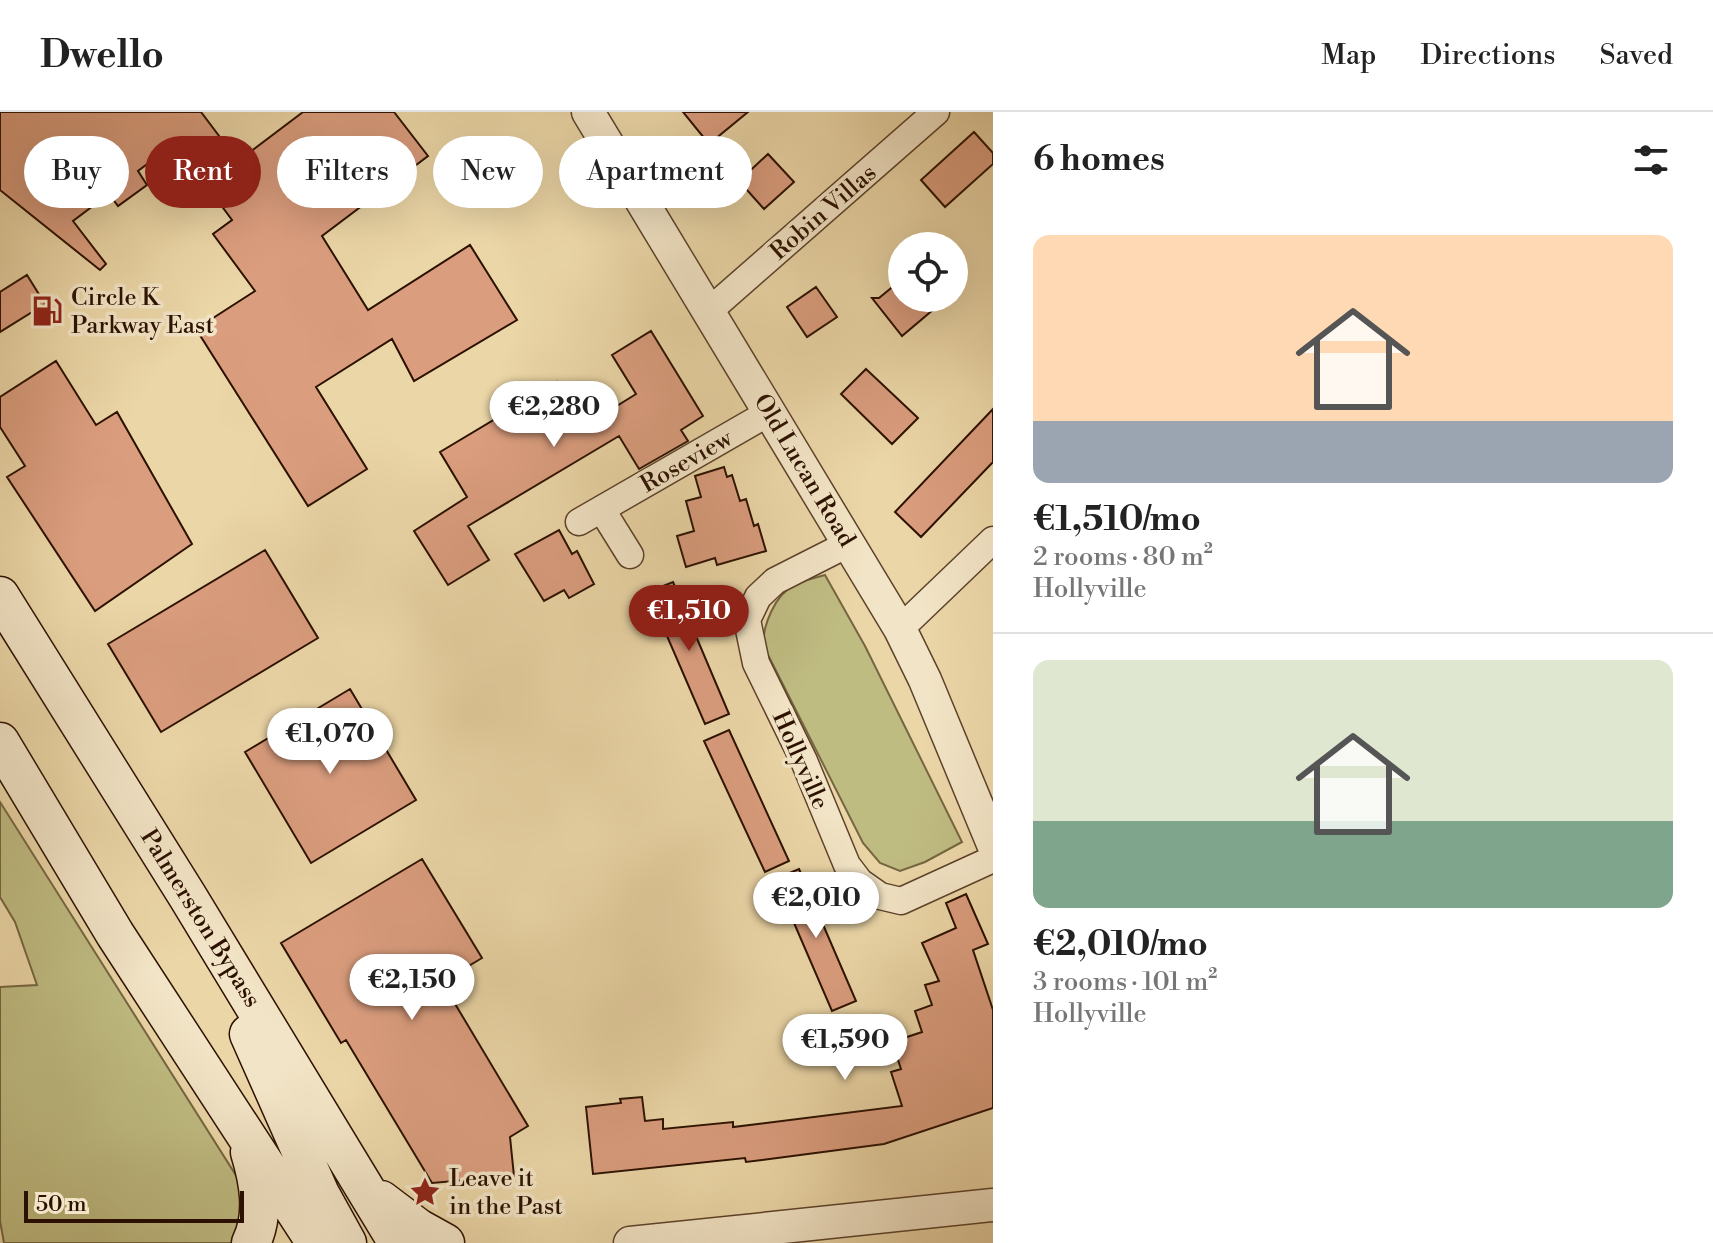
<!DOCTYPE html>
<html lang="en">
<head>
<meta charset="utf-8">
<style>
	body { margin:0; font-family:"Libre Bodoni",serif; background:#f2f2f2; color:#222; height:100vh; display:flex; flex-direction:column; font-size:30px; white-space:nowrap }
	* { box-sizing:border-box; margin:0 }
	p { font-size:26px; color:#767676 }
	.icon { flex:none; width:44px; height:44px; fill:none; stroke:currentColor; stroke-width:2; stroke-linecap:round; stroke-linejoin:round }
	.map { position:relative; flex:1; overflow:hidden }
	.side { display:flex; flex-direction:column; background:#fff; width:720px }
	.side>* { flex:none }
	.banner { position:absolute; left:24px; top:24px; width:760px; height:72px; display:flex; gap:16px }
	.fabs { position:absolute; left:888px; top:120px; display:grid; gap:16px }
	.fabs a { display:grid; place-items:center; width:80px; height:80px; border-radius:50%; background:#fff; box-shadow:0 8px 32px #0002; font-size:40px }
	.scale { position:absolute; left:24px; bottom:20px; width:220px; box-sizing:border-box; padding-left:8px; border:4px solid #2c1100; border-top:0; font-size:22px; line-height:28px; white-space:nowrap; color:#2c1100; -webkit-text-stroke:6px #f2e4c6; paint-order:stroke }
	.price { position:absolute; translate:-50% -68px; padding:0 18px; border-radius:28px; background:#fff; color:#222; font-size:26px; line-height:52px; filter:drop-shadow(0 2px 4px #0008) }
	.price::after { content:''; position:absolute; left:50%; top:48px; width:24px; height:18px; margin-left:-12px; background:inherit; clip-path:polygon(0 0,100% 0,50% 100%) }
	.price.active { background:#8f2418; color:#fff }
	ul { padding:0; list-style:none }
	li { display:grid; align-content:center; gap:16px; height:424px; padding:0 40px }
	li+li { border-top:2px solid #e0e0e0 }
	li span { display:grid; place-items:center; height:248px; border-radius:16px; color:#555 }
	li>.icon { margin-inline-start:auto }
	span .icon { width:144px; height:144px; fill:#fffc; stroke-width:1 }
	li b { font-size:34px }
	h2 { display:flex; justify-content:space-between; align-items:center; height:96px; padding:0 40px; font-size:34px }
	.pill { padding:0 28px; border-radius:36px; background:#fff; box-shadow:0 8px 32px #0002; font-size:28px; line-height:72px }
	.pill.active { background:#8f2418; color:#fff }
	header { display:flex; align-items:center; gap:48px; box-sizing:border-box; height:112px; padding:0 40px; background:#fff; border-bottom:2px solid #e0e0e0 }
	header strong { font-size:38px }
	nav { display:flex; gap:44px; margin-inline-start:auto; font-size:28px }
	main { display:flex; flex:1; min-height:0 }
	.map>svg:first-child { display:block }
	.green { fill:#bfbc82; stroke:#766641; stroke-width:2 }
	.building { fill:#da9d7e; stroke:#2c1100; stroke-width:2 }
	.lines { fill:none; stroke-linecap:round; stroke-linejoin:round }
	.minor-casing { stroke:#5c422a; stroke-width:29 }
	.tertiary-casing { stroke:#5c422a; stroke-width:35 }
	.secondary-casing { stroke:#2c1100; stroke-width:41 }
	.minor { stroke:#f2e4c6; stroke-width:26 }
	.tertiary { stroke:#f2e4c6; stroke-width:32 }
	.secondary { stroke:#f2e4c6; stroke-width:38 }
	.labels { text-anchor:middle; stroke-width:7; stroke-linejoin:round; paint-order:stroke }
	.street-label { font-size:24px; fill:#2c1100; stroke:#f2e4c6 }
	.poi-label { font-size:24px; fill:#2c1100; stroke:#f2e4c6; text-anchor:start }
</style>
</head>
<body>
<header>
<strong>Dwello</strong>
<nav><a>Map</a><a>Directions</a><a>Saved</a></nav>
</header>
<main>
<div class="map">
<svg width="993" height="1131" viewBox="0 0 993 1131">
	<rect width="100%" height="100%" fill="#ebd6a7"/>
	<filter id="stains"><feTurbulence type="fractalNoise" baseFrequency=".0025" numOctaves="4"/><feColorMatrix values="0 0 0 0 .2 0 0 0 0 .09 0 0 0 0 .02 0 0 0 .5 -.17"/></filter>
	<radialGradient id="worn" r=".72"><stop offset=".6" stop-color="#630" stop-opacity="0"/><stop offset="1" stop-color="#630" stop-opacity=".3"/></radialGradient>
	<path class="green" d="M 825,463 L 865,534 L 962,730 L 925,750 L 900,759 L 880,751 L 863,731 L 763,533 C 763,513 775,483 794,473 C 803,468 815,466 825,463 Z
		M 0,690 L 237,1065 L 249,1109 L 238,1131 L 4,1131 L 0,1109 L 0,875 L 37,873 L 15,810 L 0,785 Z"/>
	<path class="building" d="M 0,0 L 201,0 L 238,49 L 303,0 L 394,0 L 428,44 L 322,124 L 368,198 L 470,133 L 517,208 L 414,269 L 392,227 L 316,275 L 367,357 L 308,394 L 196,217 L 255,179 L 213,122 L 232,108 L 175,31 L 138,59 L 147,73 L 118,94 L 109,82 L 73,109 L 106,152 L 100,158 L 0,78 Z
		M 683,0 L 748,0 L 709,32 Z
		M 974,20 L 993,41 L 993,52 L 945,95 L 921,68 Z
		M 768,42 L 794,70 L 764,97 L 739,69 Z
		M 27,163 L 45,192 L 0,220 L 0,180 Z
		M 902,167 L 902,186 L 947,186 L 902,224 L 872,186 L 879,186 Z
		M 816,175 L 837,205 L 807,225 L 787,195 Z
		M 651,219 L 703,304 L 681,318 L 688,329 L 639,357 L 619,324 L 468,414 L 489,448 L 448,473 L 414,419 L 467,385 L 440,340 L 557,270 L 583,315 L 636,282 L 612,243 Z
		M 56,249 L 96,313 L 117,300 L 192,432 L 95,499 L 7,365 L 25,354 L 0,315 L 0,285 Z
		M 866,257 L 918,306 L 892,332 L 841,282 Z
		M 993,297 L 993,350 L 921,425 L 895,400 Z
		M 724,355 L 727,365 L 732,363 L 740,389 L 746,387 L 754,414 L 758,412 L 766,439 L 717,453 L 715,446 L 686,455 L 677,424 L 694,419 L 686,389 L 701,385 L 695,364 Z
		M 559,418 L 572,442 L 577,439 L 594,472 L 569,486 L 564,478 L 544,489 L 515,442 Z
		M 265,438 L 318,526 L 161,620 L 108,532 Z
		M 673,470 L 729,602 L 705,612 L 648,480 Z
		M 350,577 L 416,688 L 311,751 L 245,640 Z
		M 729,618 L 789,749 L 765,760 L 704,629 Z
		M 422,747 L 482,846 L 442,870 L 528,1014 L 510,1025 L 514,1064 L 432,1071 L 346,928 L 341,931 L 281,831 Z
		M 799,757 L 856,889 L 832,899 L 775,767 Z
		M 966,782 L 988,832 L 973,838 L 993,898 L 993,996 L 884,1032 L 746,1050 L 745,1046 L 593,1062 L 586,995 L 621,991 L 620,987 L 642,985 L 645,1009 L 663,1007 L 663,1017 L 733,1010 L 733,1015 L 902,994 L 891,960 L 901,957 L 892,930 L 922,920 L 915,899 L 932,893 L 925,873 L 939,869 L 922,831 L 956,816 L 946,791 Z"/>
	<g class="lines">
		<g class="minor-casing">
			<path id="minor" d="M 709,199 L 936,0
				M 602,398 L 630,443
				M 579,410 L 770,300
				M 850,431 L 775,469 L 758,485 L 747,508 L 756,551 L 804,649 L 847,753 L 860,770 L 880,784 L 901,789 L 993,747
				M 900,517 L 993,428"/>
		</g>
		<g class="tertiary-casing">
			<path id="tertiary" d="M 588,0 L 900,517 L 925,568 L 993,732
				M 630,1131 L 993,1093"/>
		</g>
		<g class="secondary-casing">
			<path id="secondary" d="M 0,484 L 188,785 L 398,1131
				M 0,630 L 115,822 L 316,1131
				M 249,922 L 320,1082 L 347,1131
				M 250,1040 C 259,1070 265,1102 251,1131
				M 381,1088 L 418,1116 L 445,1131"/>
		</g>
		<use href="#minor" class="minor"/>
		<use href="#tertiary" class="tertiary"/>
		<use href="#secondary" class="secondary"/>
	</g>
	<defs>
		<g id="fuel-bare" transform="scale(2.4)"><path d="M-5.5-6h7V0h2V4h1.3V-2.5L3-4.5l.8-.8L6-3V5H2.5V1h-1V6h-7ZM-4.2-4.7v3.2H.2V-4.7Z" fill="#8f2418" stroke="#f2e4c6" stroke-width="2.5" paint-order="stroke"/></g>
		<g id="sight-bare" transform="scale(2.4)"><path d="M0-6L1.8-2.2L6-1.7L2.9 1.2L3.7 5.4L0 3.3L-3.7 5.4L-2.9 1.2L-6-1.7L-1.8-2.2Z" fill="#8f2418" stroke="#f2e4c6" stroke-width="2.5" paint-order="stroke"/></g>
	</defs>
	<g fill-rule="evenodd">
		<use href="#fuel-bare" x="47" y="199"/>
		<use href="#sight-bare" x="425" y="1080"/>
	</g>
	<g class="labels">
		<g class="street-label">
			<text transform="translate(823 100) rotate(-41)" y="8">Robin Villas</text>
			<text transform="translate(686 349) rotate(-30)" y="8">Roseview</text>
			<text transform="translate(805 358) rotate(59)" y="8">Old Lucan Road</text>
			<text transform="translate(801 648) rotate(66)" y="8">Hollyville</text>
			<text transform="translate(201 806) rotate(58)" y="8">Palmerston Bypass</text>
		</g>
		<g class="poi-label">
			<text x="71" y="193">Circle K<tspan x="71" dy="28">Parkway East</tspan></text>
			<text x="449" y="1074">Leave it<tspan x="449" dy="28">in the Past</tspan></text>
		</g>
	</g>
	<rect width="100%" height="100%" filter="url(#stains)"/>
	<rect width="100%" height="100%" fill="url(#worn)"/>
</svg>
<div class="fabs">
<a><svg class="icon" aria-label="locate" viewBox="0 0 24 24"><circle cx="12" cy="12" r="6"/><path d="M12 2v4M12 18v4M2 12h4M18 12h4"/></svg></a>
</div>
<div class="scale">50 m</div>
<b class="price" style="left:554px;top:337px">€2,280</b>
<b class="price active" style="left:689px;top:541px">€1,510</b>
<b class="price" style="left:330px;top:664px">€1,070</b>
<b class="price" style="left:816px;top:828px">€2,010</b>
<b class="price" style="left:412px;top:910px">€2,150</b>
<b class="price" style="left:845px;top:970px">€1,590</b>
<div class="banner">
<a class="pill">Buy</a>
<a class="pill active">Rent</a>
<a class="pill">Filters</a>
<a class="pill">New</a>
<a class="pill">Apartment</a>
</div>
</div>
<section class="side">
<h2>6 homes<svg class="icon" aria-label="filters" viewBox="0 0 24 24"><path d="M4 7h16M4 17h16"/><circle cx="9" cy="7" r="2"/><circle cx="15" cy="17" r="2"/></svg></h2>
<ul>
<li><span style="background:linear-gradient(#ffd9b3 75%,#9aa5b1 0)"><svg class="icon" aria-label="home" viewBox="0 0 24 24"><path d="M3 11l9-7 9 7M6 9v11h12V9"/></svg></span><div><b>€1,510/mo</b><p>2 rooms · 80 m²</p><p>Hollyville</p></div></li>
<li><span style="background:linear-gradient(#dfe7d0 65%,#7fa58c 0)"><svg class="icon" aria-label="home" viewBox="0 0 24 24"><path d="M3 11l9-7 9 7M6 9v11h12V9"/></svg></span><div><b>€2,010/mo</b><p>3 rooms · 101 m²</p><p>Hollyville</p></div></li>
</ul>
</section>
</main>
</body>
</html>
